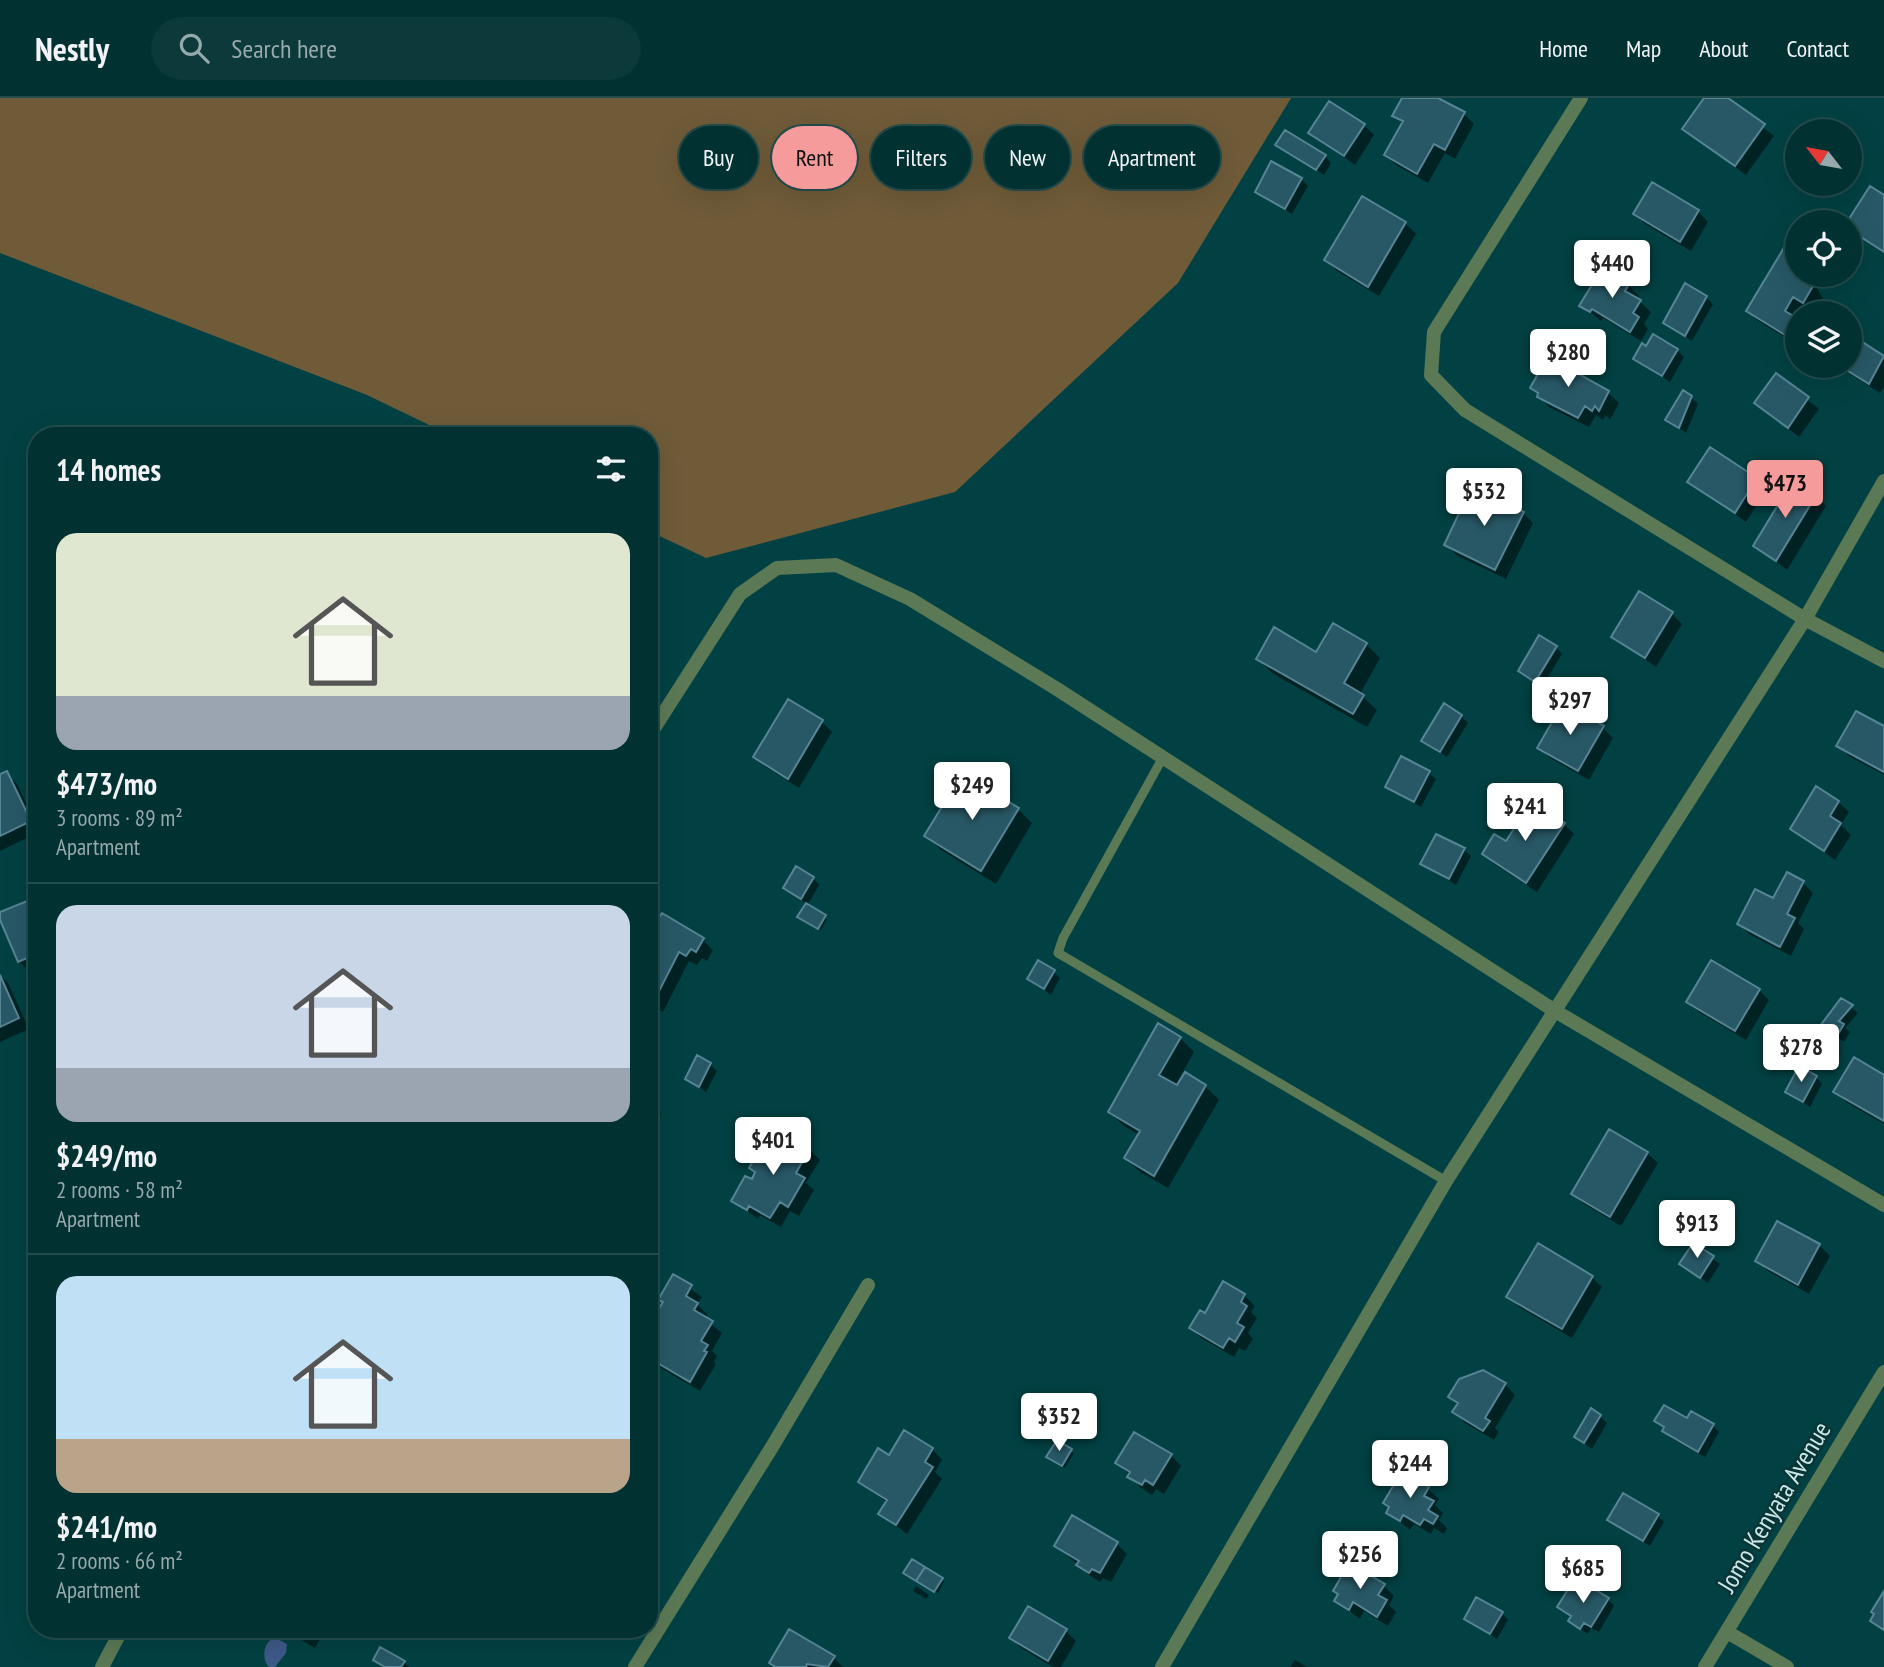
<!DOCTYPE html>
<html lang="en">
<head>
<meta charset="utf-8">
<style>
	body { margin:0; font-family:"PT Sans Narrow",sans-serif; background:#0c393a; color:#f1f3f6; height:100vh; display:flex; flex-direction:column; font-size:26px; white-space:nowrap }
	* { box-sizing:border-box; margin:0 }
	p { font-size:23px; color:#96a9ac }
	.icon { flex:none; width:38px; height:38px; fill:none; stroke:currentColor; stroke-width:2; stroke-linecap:round; stroke-linejoin:round }
	.map { position:relative; flex:1; overflow:hidden }
	.sheet { position:absolute; left:28px; top:329px; width:630px; height:1211px; display:flex; flex-direction:column; background:#023132; border-radius:28px; box-shadow:0 7px 28px #0002,0 0 0 2px #234c4d }
	.sheet>* { flex:none }
	.top-card { position:absolute; left:679px; top:28px; width:665px; height:63px; display:flex; gap:14px }
	.needle { width:46px; rotate:301deg }
	.tools { position:absolute; left:1785px; top:21px; display:grid; gap:14px }
	.tools a { display:grid; place-items:center; width:77px; height:77px; border-radius:50%; background:#023132; box-shadow:0 7px 28px #0002,0 0 0 2px #234c4d; font-size:35px }
	.price { position:absolute; translate:-50% -60px; padding:0 16px; border-radius:7px; background:#fff; color:#222; font-size:23px; line-height:46px; filter:drop-shadow(0 2px 4px #0008) }
	.price::after { content:''; position:absolute; left:50%; top:42px; width:21px; height:16px; margin-left:-10px; background:inherit; clip-path:polygon(0 0,100% 0,50% 100%) }
	.price.active { background:#f59b9b; color:#111 }
	ul { padding:0; list-style:none }
	li { display:grid; align-content:center; gap:14px; height:371px; padding:0 28px }
	li+li { border-top:2px solid #234c4d }
	li span { display:grid; place-items:center; height:217px; border-radius:21px; color:#555 }
	li>.icon { margin-inline-start:auto }
	span .icon { width:126px; height:126px; fill:#fffc; stroke-width:1 }
	li b { font-size:30px }
	h2 { display:flex; justify-content:space-between; align-items:center; height:84px; padding:0 28px; font-size:30px }
	.pill { padding:0 24px; border-radius:32px; background:#023132; box-shadow:0 7px 28px #0002,0 0 0 2px #234c4d; font-size:24px; line-height:63px }
	.pill.active { background:#f59b9b; color:#111 }
	header { display:flex; align-items:center; gap:42px; box-sizing:border-box; height:98px; padding:0 35px; background:#023132; border-bottom:2px solid #234c4d }
	header strong { font-size:33px }
	nav { display:flex; gap:38px; margin-inline-start:auto; font-size:24px }
	.search { width:490px; height:63px; background:#0c393a; display:flex; align-items:center; gap:18px; box-sizing:border-box; padding:0 24px; border-radius:38px; color:#96a9ac; font-size:26px }
	.map>svg:first-child { display:block }
	.green { fill:#6f5b38 }
	.water { fill:#3e5a89 }
	.shadow { fill:#0007 }
	.building { fill:#285866; stroke:#568595; stroke-width:2 }
	.lines { fill:none; stroke-linecap:round; stroke-linejoin:round }
	.service { stroke:#5c7955; stroke-width:9 }
	.minor { stroke:#5c7955; stroke-width:14 }
	.tertiary { stroke:#5c7955; stroke-width:14 }
	.labels { text-anchor:middle; stroke-width:5; stroke-linejoin:round; paint-order:stroke }
	.street-label { font-size:26px; fill:#cce7e8; stroke:#093537 }
</style>
</head>
<body>
<header>
<strong>Nestly</strong>
<div class="search"><svg class="icon" aria-label="search" viewBox="0 0 24 24"><circle cx="10" cy="10" r="6"/><path d="M15 15l6 6"/></svg>Search here</div>
<nav><a>Home</a><a>Map</a><a>About</a><a>Contact</a></nav>
</header>
<div class="map">
<svg width="1884" height="1569" viewBox="0 0 1884 1569">
	<rect width="100%" height="100%" fill="#024143"/>
	<path class="green" d="M 0,0 L 1291,0 L 1178,185 L 955,394 L 706,460 L 649,433 L 649,338 L 452,338 L 367,297 L 0,155 Z"/>
	<path class="water" d="M 276,1540 L 287,1546 L 286,1555 L 275,1569 L 269,1569 C 261,1561 263,1542 276,1540 Z"/>
	<path class="shadow" d="M 1404,0 L 1435,0 L 1464,16 L 1474,26 L 1455,61 L 1445,55 L 1428,85 L 1396,67 L 1386,57 L 1403,26 L 1395,18 Z
		M 1706,0 L 1725,0 L 1774,38 L 1746,77 L 1684,31 Z
		M 1364,27 L 1374,37 L 1355,67 L 1311,35 Z
		M 1277,46 L 1325,58 L 1331,65 L 1324,77 Z
		M 1301,81 L 1308,88 L 1292,116 L 1257,94 Z
		M 1871,90 L 1884,99 L 1884,156 L 1850,132 L 1849,124 Z
		M 1698,113 L 1708,124 L 1691,153 L 1645,126 L 1635,116 Z
		M 1405,125 L 1416,136 L 1379,198 L 1337,173 L 1326,162 Z
		M 1788,146 L 1797,151 L 1797,177 L 1825,177 L 1817,191 L 1823,200 L 1814,214 L 1804,208 L 1797,215 L 1796,246 L 1758,223 L 1748,213 Z
		M 1603,172 L 1628,187 L 1639,198 L 1637,201 L 1651,214 L 1644,226 L 1648,231 L 1641,243 L 1603,220 L 1601,223 L 1582,207 Z
		M 1706,199 L 1713,206 L 1692,243 L 1665,225 Z
		M 1850,238 L 1884,260 L 1884,289 L 1880,295 L 1837,268 L 1850,268 Z
		M 1647,250 L 1677,252 L 1684,259 L 1670,284 L 1635,261 Z
		M 1552,264 L 1608,295 L 1619,305 L 1610,322 L 1606,317 L 1603,322 L 1596,317 L 1589,329 L 1549,309 L 1539,298 L 1532,290 Z
		M 1776,277 L 1819,311 L 1799,339 L 1756,305 Z
		M 1691,299 L 1698,306 L 1686,335 L 1667,321 Z
		M 1710,352 L 1766,392 L 1746,424 L 1689,383 Z
		M 1816,398 L 1826,408 L 1787,472 L 1755,448 Z
		M 1523,415 L 1533,425 L 1506,481 L 1456,457 L 1446,446 Z
		M 1672,516 L 1682,526 L 1656,569 L 1613,539 Z
		M 1366,546 L 1380,560 L 1360,596 L 1377,612 L 1367,629 L 1272,575 L 1258,561 L 1317,556 Z
		M 1556,549 L 1562,556 L 1542,589 L 1520,573 Z
		M 789,604 L 822,624 L 832,634 L 799,690 L 766,669 L 755,659 Z
		M 1461,618 L 1468,625 L 1447,659 L 1424,643 Z
		M 1603,630 L 1613,640 L 1589,682 L 1550,660 L 1539,650 Z
		M 1884,630 L 1884,677 L 1849,658 L 1838,647 Z
		M 6,675 L 17,686 L 37,727 L 37,735 L 0,753 L 0,678 Z
		M 1429,675 L 1436,681 L 1421,709 L 1387,689 Z
		M 1838,704 L 1849,714 L 1841,727 L 1851,737 L 1835,762 L 1792,731 Z
		M 1018,711 L 1032,725 L 996,786 L 941,752 L 927,738 Z
		M 1564,726 L 1574,736 L 1537,794 L 1494,766 L 1484,756 Z
		M 1464,752 L 1471,758 L 1456,787 L 1423,766 Z
		M 813,780 L 819,787 L 807,808 L 827,821 L 821,832 L 800,819 L 807,806 L 785,790 Z
		M 1803,785 L 1813,795 L 1798,825 L 1804,831 L 1791,858 L 1749,836 L 1739,826 Z
		M 37,801 L 37,871 L 29,874 L 19,863 L 0,816 Z
		M 649,839 L 703,842 L 713,852 L 707,863 L 702,860 L 697,867 L 689,863 L 663,914 L 649,904 Z
		M 1054,874 L 1060,880 L 1051,897 L 1029,881 Z
		M 0,877 L 8,885 L 29,931 L 0,944 Z
		M 1759,892 L 1769,902 L 1746,942 L 1699,914 L 1688,904 Z
		M 1841,902 L 1858,915 L 1845,930 L 1850,934 L 1844,944 L 1823,928 Z
		M 1180,940 L 1194,954 L 1175,988 L 1205,988 L 1219,1002 L 1168,1090 L 1140,1074 L 1126,1060 L 1139,1037 L 1124,1028 L 1110,1014 Z
		M 710,966 L 717,973 L 706,994 L 687,981 Z
		M 1816,979 L 1822,986 L 1810,1009 L 1787,994 Z
		M 1884,979 L 1884,1026 L 1846,1004 L 1836,993 Z
		M 649,1005 L 661,1015 L 649,1035 Z
		M 1610,1033 L 1647,1055 L 1658,1065 L 1621,1128 L 1584,1106 L 1573,1096 Z
		M 809,1051 L 820,1062 L 806,1085 L 814,1092 L 799,1118 L 790,1113 L 781,1129 L 760,1117 L 758,1121 L 733,1102 L 752,1084 L 767,1062 Z
		M 1693,1147 L 1720,1166 L 1708,1185 L 1681,1166 Z
		M 1819,1147 L 1830,1158 L 1809,1196 L 1768,1173 L 1758,1163 Z
		M 674,1179 L 702,1199 L 697,1206 L 708,1217 L 705,1221 L 722,1235 L 712,1253 L 717,1258 L 714,1264 L 716,1266 L 700,1293 L 649,1263 L 649,1222 L 655,1221 L 664,1205 L 661,1202 Z
		M 1592,1179 L 1602,1189 L 1572,1240 L 1519,1209 L 1509,1199 Z
		M 1244,1197 L 1255,1208 L 1251,1214 L 1257,1220 L 1248,1235 L 1253,1241 L 1245,1253 L 1239,1250 L 1234,1259 L 1201,1240 L 1191,1230 L 1205,1217 Z
		M 1505,1286 L 1515,1297 L 1495,1330 L 1499,1334 L 1494,1342 L 1465,1325 L 1455,1314 L 1459,1307 L 1450,1299 Z
		M 1600,1318 L 1607,1325 L 1592,1351 L 1576,1339 Z
		M 1657,1323 L 1713,1327 L 1719,1334 L 1705,1359 L 1671,1340 Z
		M 1058,1344 L 1074,1355 L 1065,1370 L 1051,1362 Z
		M 932,1351 L 942,1362 L 935,1374 L 942,1381 L 907,1436 L 881,1416 L 888,1405 L 860,1384 L 890,1359 Z
		M 1171,1357 L 1181,1368 L 1164,1396 L 1156,1391 L 1152,1397 L 1140,1389 L 1118,1365 Z
		M 1402,1376 L 1428,1391 L 1439,1401 L 1435,1407 L 1443,1415 L 1439,1422 L 1447,1430 L 1444,1436 L 1434,1430 L 1431,1436 L 1414,1426 L 1410,1432 L 1388,1414 Z
		M 1658,1418 L 1664,1424 L 1650,1448 L 1609,1422 Z
		M 1073,1419 L 1117,1446 L 1127,1456 L 1111,1484 L 1103,1480 L 1100,1484 L 1089,1477 L 1056,1447 Z
		M 908,1477 L 942,1481 L 944,1484 L 938,1495 Z
		M 916,1488 L 929,1497 L 926,1501 L 913,1493 Z
		M 1384,1488 L 1394,1498 L 1389,1507 L 1396,1514 L 1388,1528 L 1364,1513 L 1360,1521 L 1336,1503 Z
		M 1608,1501 L 1614,1508 L 1599,1534 L 1591,1530 L 1588,1536 L 1577,1529 L 1570,1523 L 1572,1520 L 1559,1509 Z
		M 1502,1515 L 1508,1522 L 1497,1541 L 1466,1521 Z
		M 282,1531 L 326,1531 L 315,1550 Z
		M 1066,1533 L 1076,1543 L 1061,1569 L 1053,1569 L 1021,1550 L 1011,1540 Z
		M 834,1560 L 843,1569 L 776,1569 L 771,1564 Z
		M 375,1562 L 404,1564 L 409,1569 L 382,1569 Z
		M 1295,1562 L 1307,1569 L 1290,1569 Z"/>
	<path class="building" d="M 1402,0 L 1438,0 L 1465,14 L 1445,52 L 1434,46 L 1417,76 L 1384,57 L 1403,23 L 1392,18 Z
		M 1704,0 L 1728,0 L 1765,26 L 1735,68 L 1682,31 Z
		M 1329,3 L 1365,26 L 1344,58 L 1308,35 Z
		M 1285,32 L 1326,57 L 1316,72 L 1275,47 Z
		M 1271,63 L 1302,80 L 1285,111 L 1255,94 Z
		M 1652,84 L 1699,112 L 1680,144 L 1633,116 Z
		M 1870,88 L 1884,97 L 1884,154 L 1850,132 L 1850,124 L 1847,124 Z
		M 1362,98 L 1406,124 L 1368,189 L 1324,162 Z
		M 1788,143 L 1797,149 L 1797,177 L 1809,177 L 1813,188 L 1803,205 L 1793,199 L 1785,213 L 1795,219 L 1785,237 L 1746,213 Z
		M 1602,170 L 1629,186 L 1625,193 L 1641,202 L 1633,215 L 1639,219 L 1630,234 L 1592,211 L 1590,214 L 1579,208 Z
		M 1685,185 L 1707,198 L 1685,238 L 1663,225 Z
		M 1653,236 L 1678,251 L 1662,278 L 1633,261 L 1642,245 L 1646,248 Z
		M 1850,236 L 1884,258 L 1869,286 L 1840,268 L 1850,268 Z
		M 1552,261 L 1609,293 L 1599,313 L 1595,308 L 1592,313 L 1585,308 L 1578,320 L 1537,299 L 1538,295 L 1530,290 L 1544,265 L 1548,267 Z
		M 1776,275 L 1809,299 L 1788,330 L 1754,305 Z
		M 1683,292 L 1692,298 L 1679,330 L 1665,322 Z
		M 1710,349 L 1757,380 L 1735,415 L 1687,384 Z
		M 1793,382 L 1817,396 L 1776,463 L 1753,448 Z
		M 1472,388 L 1524,414 L 1495,472 L 1444,447 Z
		M 1639,493 L 1673,514 L 1645,560 L 1611,539 Z
		M 1333,525 L 1367,545 L 1344,585 L 1364,597 L 1353,616 L 1256,561 L 1274,529 L 1316,554 Z
		M 1539,537 L 1557,548 L 1535,584 L 1518,573 Z
		M 788,601 L 823,622 L 788,681 L 753,659 Z
		M 1444,605 L 1462,617 L 1440,654 L 1421,643 Z
		M 1563,605 L 1604,628 L 1578,673 L 1537,650 Z
		M 1856,613 L 1884,628 L 1884,674 L 1836,648 Z
		M 1401,658 L 1430,673 L 1414,704 L 1385,689 Z
		M 7,673 L 31,723 L 0,738 L 0,676 Z
		M 962,676 L 1019,710 L 981,773 L 924,738 Z
		M 1816,688 L 1839,703 L 1830,718 L 1841,725 L 1824,753 L 1790,731 Z
		M 1532,703 L 1565,725 L 1526,785 L 1482,756 L 1494,736 L 1506,743 Z
		M 1436,736 L 1465,750 L 1449,781 L 1420,766 Z
		M 796,768 L 814,779 L 801,801 L 783,790 Z
		M 1787,774 L 1804,783 L 1787,816 L 1795,820 L 1780,849 L 1737,826 L 1755,791 L 1773,800 Z
		M 37,799 L 37,856 L 18,864 L 0,822 L 0,814 Z
		M 806,805 L 826,817 L 818,831 L 797,819 Z
		M 662,815 L 704,840 L 696,854 L 691,851 L 686,858 L 679,854 L 653,905 L 649,903 L 649,836 Z
		M 1038,862 L 1055,872 L 1044,891 L 1027,881 Z
		M 1711,862 L 1760,891 L 1735,933 L 1686,904 Z
		M 0,877 L 19,920 L 0,929 Z
		M 1841,900 L 1853,907 L 1839,923 L 1844,926 L 1837,938 L 1820,928 Z
		M 1158,925 L 1181,939 L 1159,977 L 1177,987 L 1185,974 L 1206,987 L 1154,1078 L 1124,1060 L 1140,1033 L 1108,1014 Z
		M 697,957 L 711,965 L 699,989 L 685,981 Z
		M 1854,959 L 1884,977 L 1884,1023 L 1833,994 Z
		M 1799,968 L 1817,978 L 1803,1004 L 1785,994 Z
		M 1609,1031 L 1648,1054 L 1610,1119 L 1571,1096 Z
		M 781,1033 L 810,1050 L 796,1075 L 805,1080 L 788,1109 L 780,1104 L 770,1120 L 749,1108 L 747,1112 L 731,1103 L 745,1078 L 752,1081 L 755,1074 L 749,1070 L 758,1054 L 766,1059 Z
		M 1777,1123 L 1820,1146 L 1798,1187 L 1755,1163 Z
		M 1538,1145 L 1593,1178 L 1562,1231 L 1506,1199 Z
		M 1693,1145 L 1714,1158 L 1700,1180 L 1679,1166 Z
		M 673,1176 L 692,1187 L 686,1198 L 698,1205 L 694,1212 L 713,1223 L 701,1243 L 708,1247 L 704,1253 L 707,1254 L 690,1284 L 649,1260 L 649,1218 L 654,1219 L 663,1204 L 658,1202 Z
		M 1223,1183 L 1245,1196 L 1241,1204 L 1247,1208 L 1237,1225 L 1244,1229 L 1235,1244 L 1229,1240 L 1223,1250 L 1189,1230 L 1200,1212 L 1205,1215 Z
		M 1483,1272 L 1506,1285 L 1485,1320 L 1490,1323 L 1483,1333 L 1452,1314 L 1458,1305 L 1448,1299 L 1459,1281 Z
		M 1664,1307 L 1687,1320 L 1691,1313 L 1714,1326 L 1698,1354 L 1662,1333 L 1664,1329 L 1654,1323 Z
		M 1591,1310 L 1601,1317 L 1584,1345 L 1574,1339 Z
		M 904,1332 L 933,1350 L 925,1364 L 933,1369 L 896,1427 L 878,1416 L 887,1402 L 858,1384 L 878,1350 L 889,1357 Z
		M 1134,1334 L 1172,1356 L 1153,1387 L 1145,1382 L 1142,1387 L 1127,1379 L 1130,1374 L 1115,1365 Z
		M 1057,1342 L 1072,1351 L 1062,1368 L 1046,1359 Z
		M 1402,1373 L 1429,1389 L 1424,1398 L 1434,1403 L 1428,1412 L 1438,1418 L 1433,1426 L 1424,1421 L 1420,1427 L 1403,1417 L 1400,1423 L 1386,1415 L 1389,1409 L 1383,1405 Z
		M 1623,1395 L 1659,1416 L 1643,1443 L 1607,1422 Z
		M 1072,1417 L 1118,1444 L 1100,1475 L 1092,1471 L 1089,1475 L 1076,1467 L 1079,1463 L 1054,1448 Z
		M 912,1461 L 925,1469 L 916,1483 L 903,1475 Z
		M 1349,1465 L 1385,1486 L 1378,1497 L 1387,1502 L 1377,1519 L 1353,1504 L 1349,1512 L 1334,1503 L 1338,1496 L 1333,1493 Z
		M 925,1469 L 943,1480 L 934,1494 L 916,1483 Z
		M 1572,1485 L 1583,1491 L 1586,1486 L 1609,1500 L 1591,1529 L 1584,1525 L 1580,1531 L 1568,1523 L 1571,1518 L 1557,1509 Z
		M 1884,1493 L 1884,1532 L 1870,1523 L 1874,1516 L 1871,1514 Z
		M 1476,1499 L 1503,1514 L 1490,1536 L 1464,1521 Z
		M 1028,1508 L 1067,1531 L 1048,1563 L 1009,1540 Z
		M 789,1531 L 835,1558 L 828,1569 L 807,1566 L 806,1569 L 776,1569 L 769,1565 Z
		M 380,1549 L 405,1563 L 401,1569 L 385,1569 L 373,1562 Z"/>
	<g class="lines">
		<path class="service" d="M 1162,661 L 1063,840 L 1058,855 L 1446,1083"/>
		<path class="minor" d="M 1581,0 L 1434,234 L 1431,277 L 1465,312 L 1805,521 L 1884,563
			M 649,638 L 740,496 L 777,470 L 836,467 L 910,501 L 1057,591 L 1555,913 L 1884,1107
			M 1727,1534 L 1787,1569
			M 102,1569 L 122,1531
			M 635,1569 L 772,1349 L 868,1187
			M 1162,1569 L 1446,1083 L 1805,521 L 1884,383"/>
		<path class="tertiary" d="M 1705,1569 L 1884,1274"/>
	</g>
	<g class="labels">
		<g class="street-label">
			<text transform="translate(1774 1409) rotate(-59)" y="9">Jomo Kenyata Avenue</text>
		</g>
	</g>
</svg>
<div class="tools">
<a><svg class="needle" viewBox="-14 -14 28 28"><path d="M0-13l5 13h-10z" fill="#e53935"/><path d="M0 13l5-13h-10z" fill="#96a9ac"/></svg></a>
<a><svg class="icon" aria-label="locate" viewBox="0 0 24 24"><circle cx="12" cy="12" r="6"/><path d="M12 2v4M12 18v4M2 12h4M18 12h4"/></svg></a>
<a><svg class="icon" aria-label="layers" viewBox="0 0 24 24"><path d="M12 4l9 5-9 5-9-5zM3 14l9 5 9-5"/></svg></a>
</div>
<b class="price" style="left:1612px;top:202px">$440</b>
<b class="price" style="left:1568px;top:291px">$280</b>
<b class="price active" style="left:1785px;top:422px">$473</b>
<b class="price" style="left:1484px;top:430px">$532</b>
<b class="price" style="left:1570px;top:639px">$297</b>
<b class="price" style="left:972px;top:724px">$249</b>
<b class="price" style="left:1525px;top:745px">$241</b>
<b class="price" style="left:1801px;top:986px">$278</b>
<b class="price" style="left:773px;top:1079px">$401</b>
<b class="price" style="left:1697px;top:1162px">$913</b>
<b class="price" style="left:1059px;top:1355px">$352</b>
<b class="price" style="left:1410px;top:1402px">$244</b>
<b class="price" style="left:1360px;top:1493px">$256</b>
<b class="price" style="left:1583px;top:1507px">$685</b>
<div class="top-card">
<a class="pill">Buy</a>
<a class="pill active">Rent</a>
<a class="pill">Filters</a>
<a class="pill">New</a>
<a class="pill">Apartment</a>
</div>
<section class="sheet">
<h2>14 homes<svg class="icon" aria-label="filters" viewBox="0 0 24 24"><path d="M4 7h16M4 17h16"/><circle cx="9" cy="7" r="2"/><circle cx="15" cy="17" r="2"/></svg></h2>
<ul>
<li><span style="background:linear-gradient(#dfe7d0 75%,#9aa5b1 0)"><svg class="icon" aria-label="home" viewBox="0 0 24 24"><path d="M3 11l9-7 9 7M6 9v11h12V9"/></svg></span><div><b>$473/mo</b><p>3 rooms · 89 m²</p><p>Apartment</p></div></li>
<li><span style="background:linear-gradient(#c9d6e8 75%,#9aa5b1 0)"><svg class="icon" aria-label="home" viewBox="0 0 24 24"><path d="M3 11l9-7 9 7M6 9v11h12V9"/></svg></span><div><b>$249/mo</b><p>2 rooms · 58 m²</p><p>Apartment</p></div></li>
<li><span style="background:linear-gradient(#bfe0f5 75%,#b9a48a 0)"><svg class="icon" aria-label="home" viewBox="0 0 24 24"><path d="M3 11l9-7 9 7M6 9v11h12V9"/></svg></span><div><b>$241/mo</b><p>2 rooms · 66 m²</p><p>Apartment</p></div></li>
</ul>
</section>
</div>
</body>
</html>
